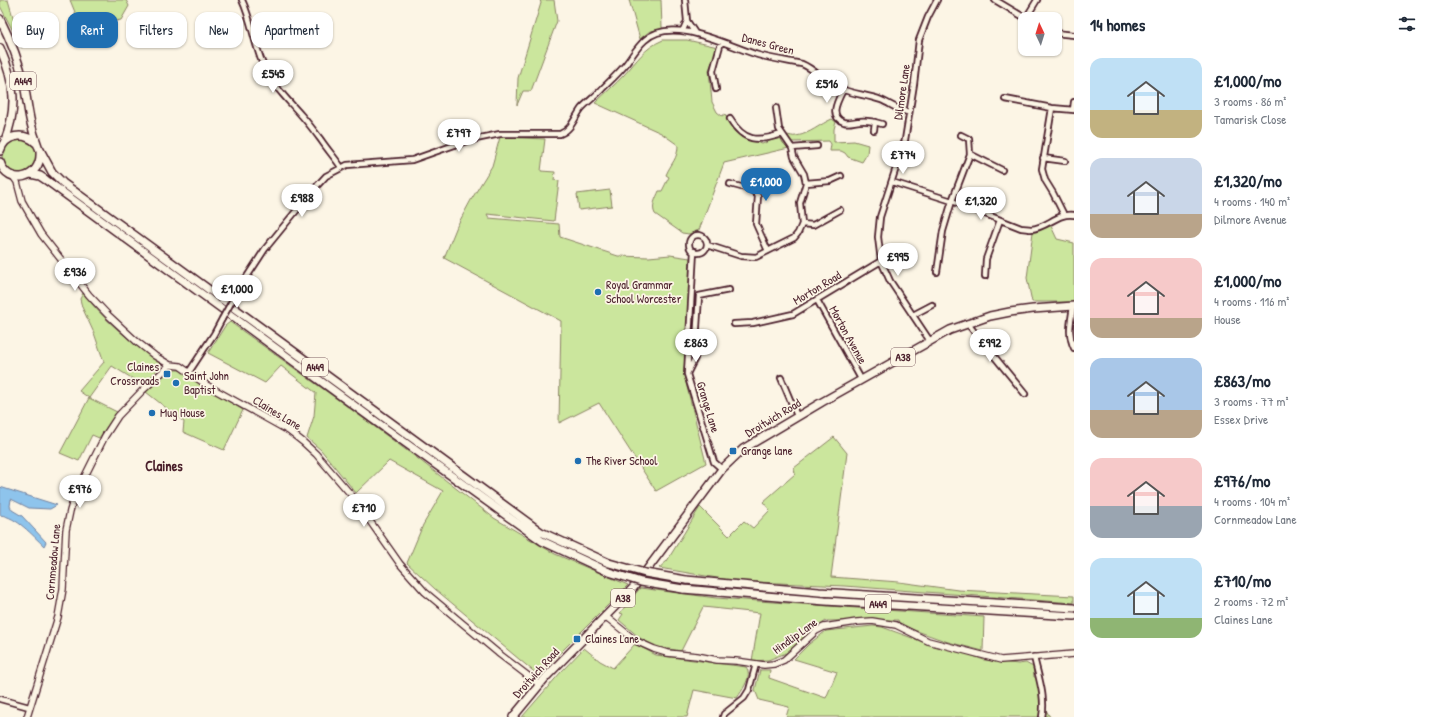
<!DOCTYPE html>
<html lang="en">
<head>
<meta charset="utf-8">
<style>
	body { margin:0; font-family:"Patrick Hand",sans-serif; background:#f2f2f3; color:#1f2937; height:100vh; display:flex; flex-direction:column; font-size:15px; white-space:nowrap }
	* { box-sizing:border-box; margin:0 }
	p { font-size:13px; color:#747a83 }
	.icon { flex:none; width:22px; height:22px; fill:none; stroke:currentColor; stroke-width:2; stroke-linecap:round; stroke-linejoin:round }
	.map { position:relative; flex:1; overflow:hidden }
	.details { display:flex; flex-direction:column; background:#fff; width:360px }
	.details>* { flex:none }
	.banner { position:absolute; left:12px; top:12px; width:380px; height:36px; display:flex; gap:8px }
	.needle { width:26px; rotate:356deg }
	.controls { position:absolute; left:1018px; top:12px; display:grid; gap:8px }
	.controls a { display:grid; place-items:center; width:44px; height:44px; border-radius:8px; background:#fff; box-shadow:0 1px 3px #0004; font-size:20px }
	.price { position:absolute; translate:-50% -34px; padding:0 9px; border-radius:14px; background:#fff; color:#222; font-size:13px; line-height:26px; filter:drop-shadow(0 1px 2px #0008) }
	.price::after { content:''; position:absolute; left:50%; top:24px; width:12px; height:9px; margin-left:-6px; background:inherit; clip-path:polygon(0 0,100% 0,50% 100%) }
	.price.active { background:#1f6fb2; color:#fff }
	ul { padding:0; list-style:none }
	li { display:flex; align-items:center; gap:12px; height:100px; padding:0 16px }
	li span { display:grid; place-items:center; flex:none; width:112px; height:80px; border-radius:12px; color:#555 }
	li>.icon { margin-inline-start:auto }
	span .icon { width:48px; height:48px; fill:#fffc; stroke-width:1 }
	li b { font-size:17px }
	h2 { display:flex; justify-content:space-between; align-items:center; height:48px; padding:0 16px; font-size:17px }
	.chip { padding:0 14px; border-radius:12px; background:#fff; box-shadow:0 1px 3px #0004; font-size:14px; line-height:36px }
	.chip.active { background:#1f6fb2; color:#fff }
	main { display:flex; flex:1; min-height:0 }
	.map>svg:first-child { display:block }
	.green { fill:#cbe69d; stroke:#8a8264 }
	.water { fill:#8ec4ec; stroke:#73829f }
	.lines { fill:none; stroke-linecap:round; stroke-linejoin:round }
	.minor-casing { stroke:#4a1f2b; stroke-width:8 }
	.tertiary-casing { stroke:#4a1f2b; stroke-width:8 }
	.primary-casing { stroke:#4a1f2b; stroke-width:10 }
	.trunk-casing { stroke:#4a1f2b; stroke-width:10 }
	.minor { stroke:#fcf5e5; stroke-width:4.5 }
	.tertiary { stroke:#fcf5e5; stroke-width:5.5 }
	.primary { stroke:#fcf5e5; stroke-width:7 }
	.trunk { stroke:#fcf5e5; stroke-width:7 }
	.minor-bridge-casing { stroke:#4a1f2b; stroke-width:8; stroke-linecap:butt }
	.trunk-bridge-casing { stroke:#4a1f2b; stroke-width:10; stroke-linecap:butt }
	.minor-bridge { stroke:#fcf5e5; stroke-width:4.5 }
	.trunk-bridge { stroke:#fcf5e5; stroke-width:7 }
	.poi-dot { fill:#1f6fb2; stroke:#fcf5e5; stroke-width:1.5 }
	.labels { text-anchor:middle; stroke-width:3.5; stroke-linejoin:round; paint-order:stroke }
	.shield { fill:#fcf5e5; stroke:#7f5f63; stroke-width:1 }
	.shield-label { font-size:11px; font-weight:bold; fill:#4a1f2b }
	.street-label { font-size:12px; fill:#4a1f2b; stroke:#fcf5e5 }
	.poi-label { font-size:12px; fill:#4a1f2b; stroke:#fcf5e5; text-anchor:start }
	.quarter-label { font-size:14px; font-weight:bold; fill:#4a1f2b; stroke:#fcf5e5 }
</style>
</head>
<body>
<main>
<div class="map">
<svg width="1074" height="717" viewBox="0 0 1074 717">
	<rect width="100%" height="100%" fill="#fcf5e5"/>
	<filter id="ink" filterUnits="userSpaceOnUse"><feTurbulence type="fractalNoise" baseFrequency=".025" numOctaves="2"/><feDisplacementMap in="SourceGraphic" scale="8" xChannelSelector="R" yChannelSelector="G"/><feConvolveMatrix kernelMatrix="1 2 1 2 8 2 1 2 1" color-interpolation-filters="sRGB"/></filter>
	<g filter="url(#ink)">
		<path class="green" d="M 0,0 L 8,0 L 22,48 L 0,6 Z
			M 70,0 L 126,0 L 129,6 L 121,20 L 100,24 L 79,22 Z
			M 540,0 L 554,0 L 557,21 L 531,91 L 523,91 L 517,105 L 518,78 L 541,3 Z
			M 629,0 L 661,0 L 662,27 L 663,29 L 650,31 L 640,39 Z
			M 663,40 L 687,40 L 718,47 L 709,70 L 712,102 L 717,112 L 722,116 L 725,114 L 734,131 L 741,137 L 762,144 L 780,137 L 783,143 L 789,148 L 724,163 L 699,230 L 689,234 L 682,233 L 655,214 C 651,206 656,198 659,191 L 662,191 L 669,177 L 666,175 C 671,163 678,159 678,145 L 661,133 L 595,103 C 605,93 615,85 624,75 C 637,61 644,48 663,40 Z
			M 832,119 L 836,122 L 834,129 L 834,142 L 854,141 L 868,145 L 867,154 L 862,162 L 848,157 L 845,153 L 841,151 L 830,151 L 831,144 L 829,141 L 791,142 L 786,135 C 790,135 793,137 796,136 C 810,134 820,124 832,119 Z
			M 500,137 L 545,139 L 541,171 L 555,172 L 554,180 L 559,181 L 554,221 L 487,214 L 489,218 L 559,224 L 560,237 L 618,256 L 649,257 L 670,255 L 690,258 L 688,326 L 684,375 L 706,463 L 656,491 L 599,403 L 559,423 L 561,321 L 444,258 L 457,226 L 471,200 L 492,166 Z
			M2 156a18 18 0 1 1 36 0a18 18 0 1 1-36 0Z
			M 610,190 L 612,206 L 579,210 L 577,194 Z
			M 1050,224 L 1057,239 L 1074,243 L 1074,302 L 1032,302 L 1027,278 L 1033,232 Z
			M 83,293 C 104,321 133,343 161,364 L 160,367 L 143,385 L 112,366 L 89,398 L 117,412 L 99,438 L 92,435 L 79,461 L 60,453 L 89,398 L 79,391 L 104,362 L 94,333 L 82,307 L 80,299 Z
			M 230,322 L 337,399 L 421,461 L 494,518 L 555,554 L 628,585 L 538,675 L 435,589 L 407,563 L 423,525 L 443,491 L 389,461 L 356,493 L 321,450 L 307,438 L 314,416 L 316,393 L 281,366 L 265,383 L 208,353 L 225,326 Z
			M 173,370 L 182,370 L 201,385 L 243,410 L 224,450 L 183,432 L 184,422 L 146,392 L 162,377 Z
			M 834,437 L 847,453 L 831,577 L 899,582 L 958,590 L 1074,596 L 1074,603 L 844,586 L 735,581 L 659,568 L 667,561 L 700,507 L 729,536 L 744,521 L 753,528 L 770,510 L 763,502 L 795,474 L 794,468 Z
			M 640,588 L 716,598 L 984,617 L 983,651 L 948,642 L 900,625 L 898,620 L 826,621 L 808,633 L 789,652 L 768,660 L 752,661 L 760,613 L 703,607 L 681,651 L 656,647 L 640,638 L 619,620 L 623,614 L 620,613 Z
			M 873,626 L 882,627 L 926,643 L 951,648 L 984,660 L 1018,664 L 1026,663 L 1031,666 L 1033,666 L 1034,677 L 1036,677 C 1039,688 1042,698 1040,710 L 1046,710 L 1050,717 L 786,717 L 789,707 L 759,700 L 755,690 L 760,670 L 770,670 L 769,678 L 826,698 L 837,672 L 794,659 L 809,644 L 826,631 Z
			M 635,644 L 656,655 L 746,667 C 753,676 742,690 737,698 L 694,690 L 687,717 L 522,717 L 561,672 L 584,648 L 600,661 L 613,668 Z"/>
		<path class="water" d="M 0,487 L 57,505 L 50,509 L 29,508 L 11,499 L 10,506 L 12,510 L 22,516 L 46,542 L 44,546 C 32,535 17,517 0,515 Z"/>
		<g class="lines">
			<g class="minor-casing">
				<path id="minor" d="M 242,0 C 253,23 255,52 267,73 C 276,89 290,102 302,116 C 309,124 315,132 321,140 C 327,149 335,158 341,167
					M 995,0 L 1027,19
					M 1026,18 L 1037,0
					M 687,21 L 695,33
					M 683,30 L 687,21 L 685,0
					M 1055,33 L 1074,35
					M 716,89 L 713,71 L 721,42
					M 843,90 C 838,100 828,117 844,122 C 849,124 855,121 860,121 C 867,120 875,122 882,124
					M 1005,99 L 1052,108 L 1074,110
					M 1052,108 L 1042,169 L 1045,180 L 1053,193 L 1064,215
					M 1073,110 L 1074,102
					M 730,119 C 744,142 757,142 782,134
					M 874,130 L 875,122
					M 961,135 L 969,139 L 970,154 L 1002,170
					M 792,148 L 817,146
					M 1043,158 L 1065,161
					M 892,182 L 952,201 L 1021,228 C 1024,228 1028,229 1031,229 C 1047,228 1058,212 1074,215
					M 806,183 L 830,181 L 841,176
					M 730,184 L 752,190 L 758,196 L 756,224 L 768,251
					M 802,224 L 813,225 L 840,210
					M689 244a9 9 0 1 1 18 0a9 9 0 1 1-18 0Z
					M 707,245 L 741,256 L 756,257 L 794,238 L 798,233 L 802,224 L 800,203 L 806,183 L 804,174 L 794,157 L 792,148 L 779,129 L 776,108
					M 694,251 L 687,374 L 714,462 L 722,469
					M 937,272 L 943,231 L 952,201 L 970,154
					M 985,276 L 986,259 L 1000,220
					M 237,292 L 265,249 L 314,189 L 326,176 L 347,165 L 412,160 L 466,141 L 500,134 L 560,134 C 571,130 574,119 581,109 C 586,103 597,95 603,88 C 611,80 619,73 626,64 C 632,56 637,47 645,40 C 672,15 728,46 758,55 C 772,59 788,61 802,64 C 814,69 822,79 833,85 C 847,94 865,94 881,100 C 891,104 899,111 909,112
					M 817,300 L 861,379
					M 1073,306 C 1071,322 1067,333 1074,348
					M 913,315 L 932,305
					M 967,323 L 1025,394
					M 734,324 L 753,323 L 793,314 L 881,261
					M 930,341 L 890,281 L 881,261 L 878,237 L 880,217 L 905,140 L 914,84 L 919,40 L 928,17 L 937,0
					M 189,372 L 214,334 L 222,319
					M 688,372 L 695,358 L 699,296 L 729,290
					M 781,378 L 797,416
					M 1034,657 C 1038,676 1046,697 1042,717
					M 0,699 L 29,707
					M 723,717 L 724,714 L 744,698 L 749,690 L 756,664"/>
			</g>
			<g class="tertiary-casing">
				<path id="tertiary" d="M 12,175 L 17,182 L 22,201 L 41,234 L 89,295 L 108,315 L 136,341 L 155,356 L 170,365 L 180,366 L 208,386 L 289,431 L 303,442 L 316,454 L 353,497 L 400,564 L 425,592 L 498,653 L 540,685
					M 605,616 L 636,641 L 654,649 L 667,653 L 697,656 L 717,660 L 736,661 L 764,665 L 774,664 L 784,660 L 816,631 L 824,627 L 857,622 L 872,621 L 896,625 L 928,641 L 1001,660 L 1074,654
					M 27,717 L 58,617 L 63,589 L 66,530 L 70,511 L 74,498 L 105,436 L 118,416 L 142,391 L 170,365"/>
			</g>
			<g class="primary-casing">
				<path id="primary" d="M 513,717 L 546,677 L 634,587 L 722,469 L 743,449 L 822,402 L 950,330 L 990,316 L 1010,312 L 1033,309 L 1074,306"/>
			</g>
			<g class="trunk-casing">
				<path id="trunk" d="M 0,19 C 10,39 19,61 24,83 C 28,106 29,123 38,146
					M 0,48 C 15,83 18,108 4,143
					M 39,148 L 52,172 L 63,183 L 541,532 L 609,563
					M 0,151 C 5,134 24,132 36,143
					M 0,162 C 8,187 42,179 40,152
					M 31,174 L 40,176 L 46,180 L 389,431 L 542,541 L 609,572
					M 686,580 L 819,592 L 1074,608
					M 683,589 L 825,601 L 1074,616"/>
			</g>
			<use href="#minor" class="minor"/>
			<use href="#tertiary" class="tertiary"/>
			<use href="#primary" class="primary"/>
			<use href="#trunk" class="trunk"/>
			<g class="minor-bridge-casing">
				<path id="minor-bridge" d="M 222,319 L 237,292"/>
			</g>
			<g class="trunk-bridge-casing">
				<path id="trunk-bridge" d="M 609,563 L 645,573 L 686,580
					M 609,572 L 641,582 L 683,589"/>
			</g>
			<use href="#minor-bridge" class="minor-bridge"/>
			<use href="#trunk-bridge" class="trunk-bridge"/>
		</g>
	</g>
	<g class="poi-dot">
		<circle cx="598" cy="292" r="4"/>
		<rect x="163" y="370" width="8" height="8" rx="2"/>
		<circle cx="176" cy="383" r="4"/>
		<circle cx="152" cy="413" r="4"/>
		<rect x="729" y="447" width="8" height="8" rx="2"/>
		<circle cx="578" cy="461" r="4"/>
		<rect x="573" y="635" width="8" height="8" rx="2"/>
	</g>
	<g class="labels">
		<g class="shield">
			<rect x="10" y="72" width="26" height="18" rx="3"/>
			<rect x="891" y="348" width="24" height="18" rx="3"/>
			<rect x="302" y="358" width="26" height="18" rx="3"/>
			<rect x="611" y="589" width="24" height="18" rx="3"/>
			<rect x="865" y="595" width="26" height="18" rx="3"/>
		</g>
		<g class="shield-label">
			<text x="23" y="85">A449</text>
			<text x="903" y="361">A38</text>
			<text x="315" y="371">A449</text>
			<text x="623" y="602">A38</text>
			<text x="878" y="608">A449</text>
		</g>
		<g class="street-label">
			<text transform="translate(768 44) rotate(15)" y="4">Danes Green</text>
			<text transform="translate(902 92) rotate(-82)" y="4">Dilmore Lane</text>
			<text transform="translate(817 288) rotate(-31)" y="4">Morton Road</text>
			<text transform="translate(848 335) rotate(61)" y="4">Morton Avenue</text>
			<text transform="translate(708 407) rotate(73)" y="4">Grange Lane</text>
			<text transform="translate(277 413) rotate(31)" y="4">Claines Lane</text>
			<text transform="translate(773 418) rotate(-31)" y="4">Droitwich Road</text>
			<text transform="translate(53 562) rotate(-85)" y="4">Cornmeadow Lane</text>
			<text transform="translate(795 636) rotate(-36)" y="4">Hindlip Lane</text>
			<text transform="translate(536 673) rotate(-48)" y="4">Droitwich Road</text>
		</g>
		<g class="poi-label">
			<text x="606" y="289">Royal Grammar<tspan x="606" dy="14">School Worcester</tspan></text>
			<text x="159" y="371" text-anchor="end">Claines<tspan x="159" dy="14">Crossroads</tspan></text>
			<text x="184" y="380">Saint John<tspan x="184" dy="14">Baptist</tspan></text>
			<text x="160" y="417">Mug House</text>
			<text x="741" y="455">Grange lane</text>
			<text x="586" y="465">The River School</text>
			<text x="585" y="643">Claines Lane</text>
		</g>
		<g class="quarter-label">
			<text x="164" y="471">Claines</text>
		</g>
	</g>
</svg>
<div class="controls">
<a><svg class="needle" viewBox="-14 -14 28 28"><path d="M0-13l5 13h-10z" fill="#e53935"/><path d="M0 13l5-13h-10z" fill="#747a83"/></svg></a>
</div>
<b class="price" style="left:273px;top:94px">£545</b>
<b class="price" style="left:827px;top:104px">£516</b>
<b class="price" style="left:459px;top:153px">£797</b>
<b class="price" style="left:903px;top:175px">£774</b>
<b class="price active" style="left:766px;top:202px">£1,000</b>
<b class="price" style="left:302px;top:218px">£988</b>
<b class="price" style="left:981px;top:221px">£1,320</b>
<b class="price" style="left:898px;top:277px">£995</b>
<b class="price" style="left:75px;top:292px">£936</b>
<b class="price" style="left:237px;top:309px">£1,000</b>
<b class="price" style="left:696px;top:363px">£863</b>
<b class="price" style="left:990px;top:363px">£992</b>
<b class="price" style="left:80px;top:509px">£976</b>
<b class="price" style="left:364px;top:528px">£710</b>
<div class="banner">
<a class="chip">Buy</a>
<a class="chip active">Rent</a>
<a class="chip">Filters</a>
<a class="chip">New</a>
<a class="chip">Apartment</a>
</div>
</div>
<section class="details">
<h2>14 homes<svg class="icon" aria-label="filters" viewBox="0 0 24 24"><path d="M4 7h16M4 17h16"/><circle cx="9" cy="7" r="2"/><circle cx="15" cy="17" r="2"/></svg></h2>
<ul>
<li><span style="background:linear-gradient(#bfe0f5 65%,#c2b280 0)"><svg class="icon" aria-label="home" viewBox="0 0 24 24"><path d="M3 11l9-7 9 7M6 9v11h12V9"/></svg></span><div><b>£1,000/mo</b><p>3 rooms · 86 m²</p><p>Tamarisk Close</p></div></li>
<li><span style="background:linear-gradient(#c9d6e8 70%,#b9a48a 0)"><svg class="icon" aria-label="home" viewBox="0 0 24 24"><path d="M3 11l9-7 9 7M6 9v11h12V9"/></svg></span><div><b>£1,320/mo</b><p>4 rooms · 140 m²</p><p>Dilmore Avenue</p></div></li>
<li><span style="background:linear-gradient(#f6c9c9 75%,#b9a48a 0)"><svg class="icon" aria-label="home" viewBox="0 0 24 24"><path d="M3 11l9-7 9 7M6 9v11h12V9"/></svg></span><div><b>£1,000/mo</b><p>4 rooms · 116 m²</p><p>House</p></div></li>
<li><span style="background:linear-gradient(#a9c7e8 65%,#b9a48a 0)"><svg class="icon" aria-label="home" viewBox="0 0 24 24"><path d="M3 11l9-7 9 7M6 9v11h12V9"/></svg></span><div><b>£863/mo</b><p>3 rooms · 77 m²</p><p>Essex Drive</p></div></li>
<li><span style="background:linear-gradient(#f6c9c9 60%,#9aa5b1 0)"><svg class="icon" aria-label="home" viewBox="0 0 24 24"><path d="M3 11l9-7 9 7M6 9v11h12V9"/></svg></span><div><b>£976/mo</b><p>4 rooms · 104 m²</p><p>Cornmeadow Lane</p></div></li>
<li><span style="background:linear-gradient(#bfe0f5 75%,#8fb573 0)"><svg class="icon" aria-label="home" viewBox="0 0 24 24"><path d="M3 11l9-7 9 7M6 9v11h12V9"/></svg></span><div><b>£710/mo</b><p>2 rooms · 72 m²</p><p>Claines Lane</p></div></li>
</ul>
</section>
</main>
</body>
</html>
